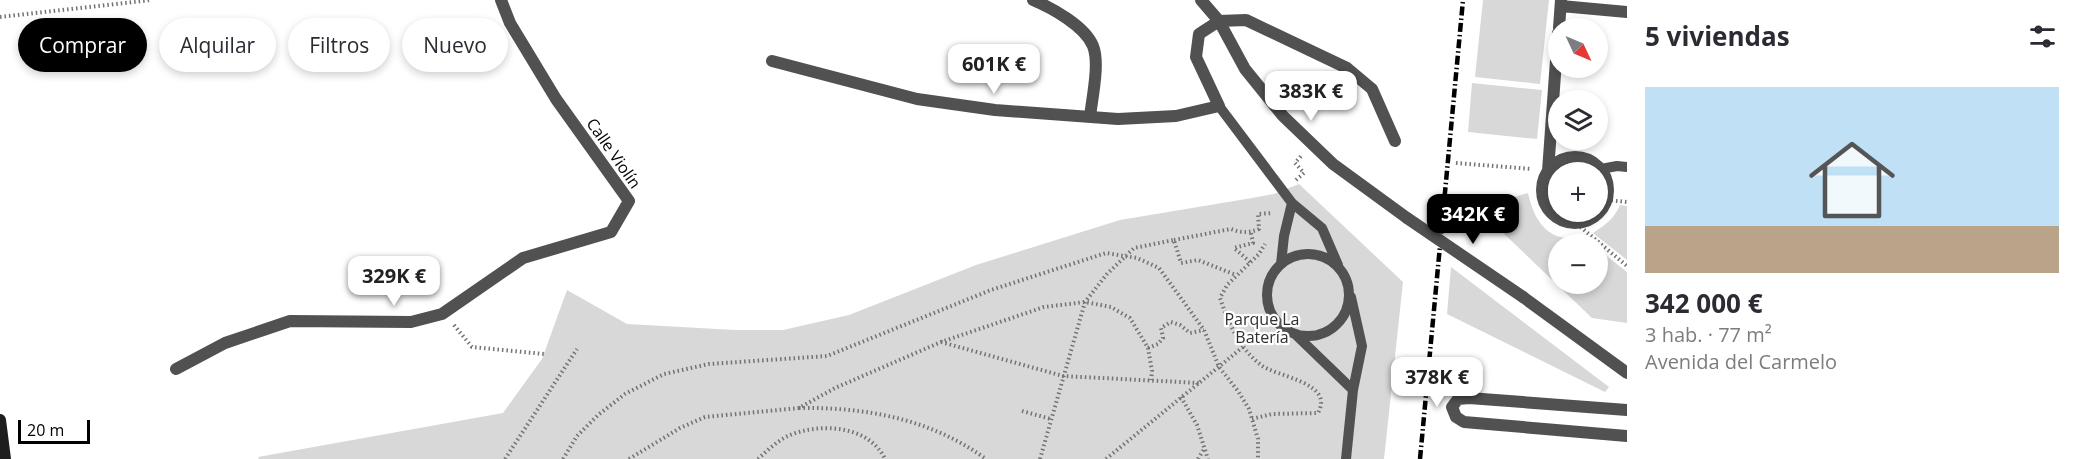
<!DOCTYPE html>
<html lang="es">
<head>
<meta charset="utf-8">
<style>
	body { margin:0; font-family:"Open Sans",sans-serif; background:#f7f7f7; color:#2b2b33; height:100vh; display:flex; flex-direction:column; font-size:22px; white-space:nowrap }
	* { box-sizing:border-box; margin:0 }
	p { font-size:20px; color:#7c7c81 }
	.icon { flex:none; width:33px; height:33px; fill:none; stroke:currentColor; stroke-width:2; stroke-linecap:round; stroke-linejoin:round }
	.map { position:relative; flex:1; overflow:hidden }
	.sheet { display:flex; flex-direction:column; background:#fff; width:450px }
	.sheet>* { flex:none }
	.banner { position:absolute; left:18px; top:18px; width:570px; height:54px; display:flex; gap:12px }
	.needle { width:39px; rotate:134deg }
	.controls { position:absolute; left:1548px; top:18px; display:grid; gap:12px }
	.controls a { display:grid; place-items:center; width:60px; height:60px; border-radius:50%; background:#fff; box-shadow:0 3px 9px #0003; font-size:30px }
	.scale { position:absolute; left:18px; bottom:15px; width:72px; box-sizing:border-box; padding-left:6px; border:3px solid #000; border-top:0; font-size:16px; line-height:21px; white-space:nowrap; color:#000; -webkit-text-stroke:4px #fff; paint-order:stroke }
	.price { position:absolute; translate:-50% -51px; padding:0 14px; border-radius:12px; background:#fff; color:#222; font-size:20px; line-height:39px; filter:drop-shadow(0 2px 3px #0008) }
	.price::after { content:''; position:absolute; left:50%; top:36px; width:18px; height:14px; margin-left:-9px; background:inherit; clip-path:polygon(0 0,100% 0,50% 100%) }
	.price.on { background:#000; color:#fff }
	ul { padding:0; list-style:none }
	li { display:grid; align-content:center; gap:12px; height:318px; padding:0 18px }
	li span { display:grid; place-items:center; height:186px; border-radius:0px; color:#555 }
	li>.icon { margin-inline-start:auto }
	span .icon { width:108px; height:108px; fill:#fffc; stroke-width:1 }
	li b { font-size:26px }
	h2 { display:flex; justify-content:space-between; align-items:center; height:72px; padding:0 18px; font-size:26px }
	.tag { padding:0 21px; border-radius:27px; background:#fff; box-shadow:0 3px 9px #0003; font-size:21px; line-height:54px }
	.tag.on { background:#000; color:#fff }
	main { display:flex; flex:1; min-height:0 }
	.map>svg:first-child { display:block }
	.green { fill:#d8d8d8 }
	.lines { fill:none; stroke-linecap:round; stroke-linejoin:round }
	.path { stroke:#737373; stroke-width:4; stroke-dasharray:1.5 3; stroke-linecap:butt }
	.lane { stroke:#515151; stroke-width:10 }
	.street { stroke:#515151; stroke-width:12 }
	.secondary { stroke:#1e1e1e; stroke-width:12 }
	.rail { stroke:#000; stroke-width:4.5; stroke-dasharray:9 3 1.5 3; stroke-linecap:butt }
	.street-bridge { stroke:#515151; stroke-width:12 }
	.labels { text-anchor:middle; stroke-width:4.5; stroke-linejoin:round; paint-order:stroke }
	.street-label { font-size:16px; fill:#000; stroke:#fff }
	.park-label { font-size:16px; fill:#2f2f2f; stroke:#fff }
</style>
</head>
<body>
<main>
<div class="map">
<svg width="1627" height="459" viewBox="0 0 1627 459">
	<rect width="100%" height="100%" fill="#fff"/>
	<path class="green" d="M 1483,0 L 1549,0 L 1540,84 L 1475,77 Z
		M 1472,83 L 1542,90 L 1537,139 L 1468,132 Z
		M 1299,184 L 1403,282 L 1384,459 L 259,459 L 258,457 L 503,413 L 542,359 L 567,290 L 627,324 L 735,330 L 783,330 L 849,315 L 976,265 L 1120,220 L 1252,198 L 1274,194 Z
		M 1528,193 C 1532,211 1540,231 1560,237 C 1575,240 1578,234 1592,244 L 1558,244 L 1558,284 L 1598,284 L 1598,249 L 1627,272 L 1627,323 L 1592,318 L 1500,230 L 1473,209 Z
		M 1620,205 L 1627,206 L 1627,260 L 1593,233 C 1605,225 1614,219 1620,205 Z
		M 1451,267 L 1609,387 L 1605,392 L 1447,314 Z"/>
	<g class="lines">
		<path class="path" d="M 0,17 L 151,0
			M 1456,163 L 1532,169
			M 1296,180 L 1304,173 L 1295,163 L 1302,155
			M 1607,200 L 1627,202
			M 1577,224 L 1627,266
			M 1174,240 L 1231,229 C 1241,233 1249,233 1259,229 L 1258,214 L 1272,213
			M 1250,262 L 1234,248 L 1253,243 L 1251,233
			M 454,325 L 472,347 L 544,354
			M 941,342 L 1063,376 L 1199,383
			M 1148,348 L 1158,344 L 1163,338 L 1161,328 L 1171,322 L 1180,325 L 1190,333 L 1204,330
			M 1181,397 L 1197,425 L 1208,459
			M 799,408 C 866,407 931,419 986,459
			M 1022,411 L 1051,419
			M 1252,419 L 1272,414 L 1318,413 C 1335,382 1276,377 1261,365 C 1239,348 1229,324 1220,298 L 1227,285 L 1259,254 L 1265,244
			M 505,459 L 577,349
			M 563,459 L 577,436 L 598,415 L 625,394 L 664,374 L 709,364 L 827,356 L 991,290 L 1106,253 L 1137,258 L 1159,268 L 1178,294 L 1204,330 L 1219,367 L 1238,391 L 1249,409 L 1258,439 L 1258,459
			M 629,459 L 680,428 L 705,417 L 799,408 L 835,388 L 941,342 L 1044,307 L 1085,302 L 1111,307 L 1130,318 L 1148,348 L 1152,371 L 1151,380
			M 758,459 C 767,451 777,441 788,436 C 819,422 869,425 885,459
			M 1040,459 L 1085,302 L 1107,274 L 1134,248 L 1174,240 L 1181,263 L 1198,260 L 1236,275
			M 1106,459 L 1243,347
			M 1198,459 L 1204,449"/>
		<path class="lane" d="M 1219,106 L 1292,203 L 1322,228 L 1338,265
			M 1601,169 L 1617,166 L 1627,167
			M1267 295a41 41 0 1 1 82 0a41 41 0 1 1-82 0Z
			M 1281,264 L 1284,236 L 1292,203
			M 1295,334 L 1353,390
			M 1346,459 L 1353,390 L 1362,346 L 1351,297"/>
		<path class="street" d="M 1033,0 C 1052,8 1085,26 1093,46 C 1100,63 1092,98 1090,117
			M 1201,0 L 1219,21 L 1245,69 L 1283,116 L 1333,164 L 1407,218
			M 1561,6 L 1627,12
			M 1559,28 L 1561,0
			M 772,61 L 917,99 L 995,110 L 1118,119 L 1176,116 L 1219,106 L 1196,57 L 1199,34 L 1219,21 L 1246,20 L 1347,68 L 1372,89 L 1395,141
			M1542 190a33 33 0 1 1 66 0a33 33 0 1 1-66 0Z
			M 1548,171 L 1558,33
			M 1523,297 L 1627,373
			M 176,369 L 225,343 L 290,321 L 411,322 L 442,314 L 523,258 L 611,232 L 629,201 L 556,99 L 510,23 L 501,0
			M 1627,410 L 1469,398 L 1458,399 L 1452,407 L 1456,417 L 1464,422 L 1627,436"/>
		<path class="secondary" d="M 0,420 L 5,459"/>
		<path class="rail" d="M 1420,459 L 1463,0"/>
		<path class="street-bridge" d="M 1407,218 L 1523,297"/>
	</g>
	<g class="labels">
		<g class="street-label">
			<text transform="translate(614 153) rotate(55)" y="6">Calle Violín</text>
		</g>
		<g class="park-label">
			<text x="1262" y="325">Parque La<tspan x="1262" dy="18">Batería</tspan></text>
		</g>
	</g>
</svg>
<div class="controls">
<a><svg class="needle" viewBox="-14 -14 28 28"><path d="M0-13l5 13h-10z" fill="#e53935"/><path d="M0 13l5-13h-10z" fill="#7c7c81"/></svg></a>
<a><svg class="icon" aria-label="layers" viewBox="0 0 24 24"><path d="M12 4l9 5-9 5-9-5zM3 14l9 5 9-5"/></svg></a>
<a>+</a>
<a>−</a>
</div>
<div class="scale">20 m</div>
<b class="price" style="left:994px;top:95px">601K €</b>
<b class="price" style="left:1311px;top:122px">383K €</b>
<b class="price on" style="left:1473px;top:245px">342K €</b>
<b class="price" style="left:394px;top:307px">329K €</b>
<b class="price" style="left:1437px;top:408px">378K €</b>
<div class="banner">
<a class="tag on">Comprar</a>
<a class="tag">Alquilar</a>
<a class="tag">Filtros</a>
<a class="tag">Nuevo</a>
</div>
</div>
<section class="sheet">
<h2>5 viviendas<svg class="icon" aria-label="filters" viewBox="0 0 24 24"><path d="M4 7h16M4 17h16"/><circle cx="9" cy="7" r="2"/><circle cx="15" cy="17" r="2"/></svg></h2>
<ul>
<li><span style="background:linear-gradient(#bfe0f5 75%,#b9a48a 0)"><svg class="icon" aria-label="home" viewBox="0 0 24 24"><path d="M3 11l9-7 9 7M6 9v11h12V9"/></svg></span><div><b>342 000 €</b><p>3 hab. · 77 m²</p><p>Avenida del Carmelo</p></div></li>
</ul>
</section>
</main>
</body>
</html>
